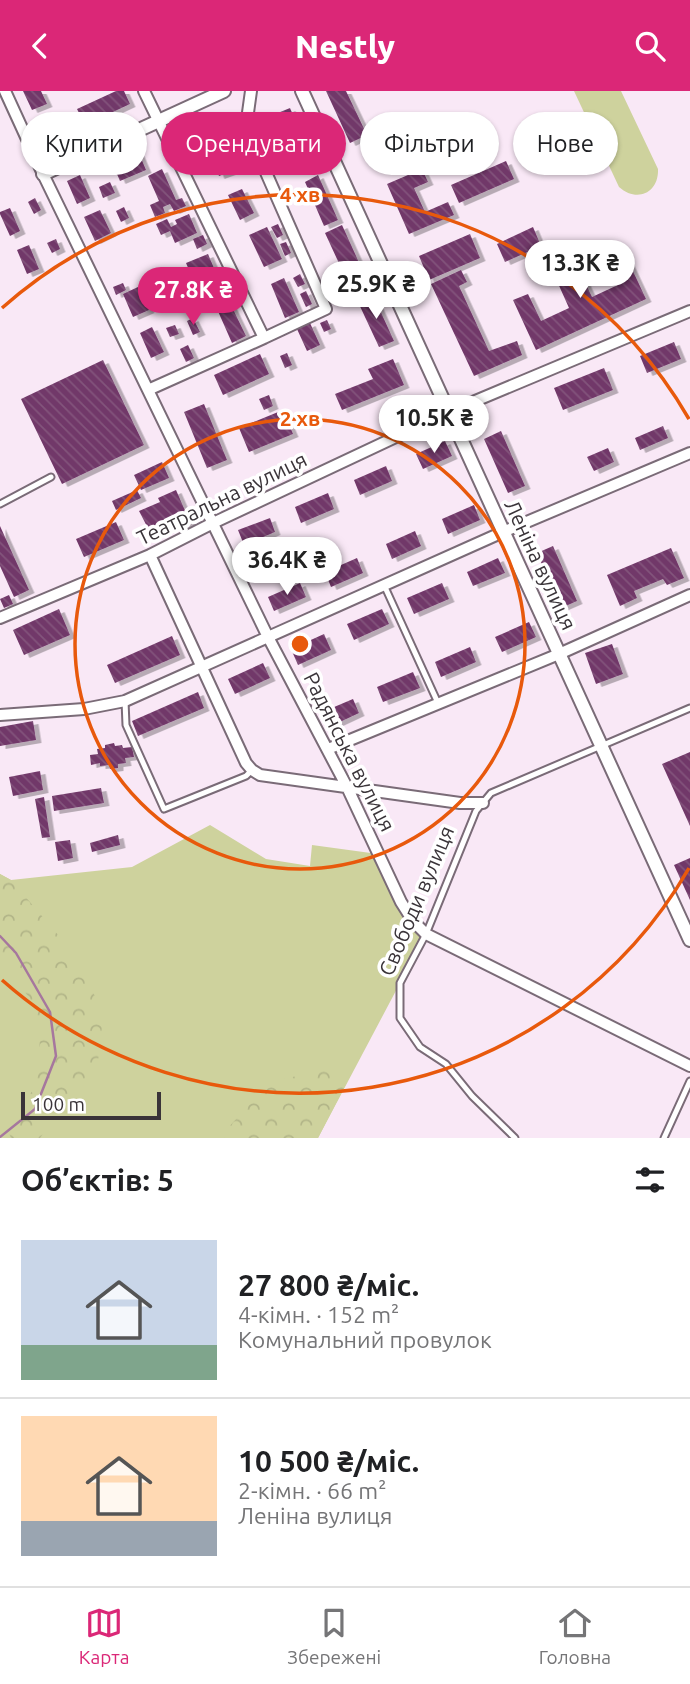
<!DOCTYPE html>
<html lang="uk">
<head>
<meta charset="utf-8">
<style>
	body { margin:0; font-family:Ubuntu,sans-serif; background:#f2f2f2; color:#202124; height:100vh; display:flex; flex-direction:column; font-size:26px; white-space:nowrap }
	* { box-sizing:border-box; margin:0 }
	p { font-size:23px; color:#757577 }
	.icon { flex:none; width:38px; height:38px; fill:none; stroke:currentColor; stroke-width:2; stroke-linecap:round; stroke-linejoin:round }
	.map { position:relative; height:1047px; overflow:hidden }
	.panel { display:flex; flex-direction:column; background:#fff; flex:1 }
	.panel>* { flex:none }
	.top-card { position:absolute; left:21px; top:21px; width:649px; height:63px; display:flex; gap:14px }
	.scale { position:absolute; left:21px; bottom:18px; width:140px; box-sizing:border-box; padding-left:7px; border:4px solid #3a3439; border-top:0; font-size:19px; line-height:24px; white-space:nowrap; color:#3a3439; -webkit-text-stroke:5px #fff; paint-order:stroke }
	.price { position:absolute; translate:-50% -60px; padding:0 16px; border-radius:24px; background:#fff; color:#222; font-size:23px; line-height:46px; filter:drop-shadow(0 2px 4px #0008) }
	.price::after { content:''; position:absolute; left:50%; top:42px; width:21px; height:16px; margin-left:-10px; background:inherit; clip-path:polygon(0 0,100% 0,50% 100%) }
	.price.on { background:#db2777; color:#fff }
	ul { padding:0; list-style:none }
	li { display:flex; align-items:center; gap:21px; height:175px; padding:0 21px }
	li+li { border-top:2px solid #e0e0e0 }
	li span { display:grid; place-items:center; flex:none; width:196px; height:140px; border-radius:0px; color:#555 }
	li>.icon { margin-inline-start:auto }
	span .icon { width:84px; height:84px; fill:#fffc; stroke-width:1 }
	li b { font-size:30px }
	h2 { display:flex; justify-content:space-between; align-items:center; height:84px; padding:0 21px; font-size:30px }
	.chip { padding:0 24px; border-radius:32px; background:#fff; box-shadow:0 2px 5px #0004; font-size:24px; line-height:63px }
	.chip.on { background:#db2777; color:#fff }
	header { display:flex; justify-content:space-between; align-items:center; height:91px; padding:0 21px; background:#db2777; color:#fff; font-size:32px; font-weight:800 }
	.tab-bar { display:flex; justify-content:space-around; align-items:center; height:98px; border-top:2px solid #e0e0e0; background:#fff; font-size:19px; color:#757577 }
	.tab-bar a { display:grid; justify-items:center; gap:4px }
	.tab-bar .on { color:#db2777 }
	.map>svg:first-child { display:block }
	.green { fill:#ced29d }
	.forest { fill:url(#forest-crowns) }
	.lines { fill:none; stroke-linecap:round; stroke-linejoin:round }
	.stream { stroke:#a6779e; stroke-width:2.5 }
	.building { fill:url(#building-back-hatch); filter:url(#shadow) }
	.service-casing { stroke:#7a6b77; stroke-width:9 }
	.minor-casing { stroke:#7a6b77; stroke-width:14 }
	.tertiary-casing { stroke:#7a6b77; stroke-width:16 }
	.service { stroke:#fff; stroke-width:5 }
	.minor { stroke:#fff; stroke-width:10 }
	.tertiary { stroke:#fff; stroke-width:12 }
	.ring { fill:none; stroke:#e8590c; stroke-width:3.5 }
	.labels { text-anchor:middle; stroke-width:7; stroke-linejoin:round; paint-order:stroke }
	.street-label { font-size:21px; fill:#3a3439; stroke:#fff }
	.centre { fill:#e8590c; stroke:#fff; stroke-width:3.5 }
	.ring-label { font-size:21px; text-anchor:middle; font-weight:bold; fill:#e8590c; stroke:#fff; stroke-width:7; stroke-linejoin:round; paint-order:stroke }
</style>
</head>
<body>
<header><svg class="icon" aria-label="back" viewBox="0 0 24 24"><path d="M15 5l-7 7 7 7"/></svg>Nestly<svg class="icon" aria-label="search" viewBox="0 0 24 24"><circle cx="10" cy="10" r="6"/><path d="M15 15l6 6"/></svg></header>
<div class="map">
<svg width="690" height="1047" viewBox="0 0 690 1047">
	<defs>
		<pattern id="forest-crowns" width="20" height="18" patternUnits="userSpaceOnUse" patternTransform="scale(1.75)"><rect width="20" height="18" fill="#ced29d"/><path d="M2 6a3 3 0 1 1 6 0M12 15a3 3 0 1 1 6 0" fill="none" stroke="#b2b588"/></pattern>
		<pattern id="building-back-hatch" width="6" height="6" patternUnits="userSpaceOnUse" patternTransform="scale(1.75)"><rect width="6" height="6" fill="#713869"/><path d="M-1 5l2 2M0 0l6 6M5-1l2 2" fill="none" stroke="#82547b"/></pattern>
		<filter id="shadow"><feDropShadow dx="5.5" dy="3" stdDeviation="0" flood-color="#0004"/></filter>
	</defs>
	<rect width="100%" height="100%" fill="#f9e8f6"/>
	<path class="green" d="M 574,0 L 621,0 L 658,78 C 659,102 637,112 619,96 Z
		M 210,734 L 266,768 L 310,775 L 312,754 L 378,763 L 426,843 L 318,1047 L 0,1047 L 0,783 L 11,789 L 132,776 Z"/>
	<path class="forest" d="M 0,783 L 11,789 L 59,845 L 95,905 L 102,935 L 98,970 L 40,1047 L 11,1047 L 5,1033 L 35,997 L 40,949 L 31,909 L 0,869 Z
		M 349,973 L 347,991 L 318,1047 L 224,1047 L 226,1039 L 248,1015 L 275,990 Z"/>
	<g class="lines">
		<path class="stream" d="M 0,845 L 16,862 L 50,921 L 56,965 L 35,1018 L 0,1046"/>
	</g>
	<path class="building" d="M 23,0 L 41,0 L 47,13 L 32,19 Z
		M 116,0 L 124,0 L 130,13 L 85,34 L 77,18 Z
		M 326,0 L 346,0 L 367,44 L 350,52 Z
		M 290,17 L 312,68 L 295,75 L 273,24 Z
		M 66,23 L 74,41 L 48,53 L 40,36 Z
		M 198,29 L 207,52 L 180,63 L 171,40 Z
		M 222,52 L 233,80 L 219,85 L 208,57 Z
		M 135,53 L 146,79 L 120,90 L 109,65 Z
		M 506,70 L 514,88 L 459,112 L 451,94 Z
		M 162,78 L 176,109 L 182,107 L 186,115 L 174,120 L 170,113 L 163,116 L 165,122 L 155,126 L 150,114 L 159,110 L 148,85 Z
		M 422,78 L 428,91 L 414,97 L 425,121 L 448,111 L 454,124 L 409,143 L 387,93 Z
		M 80,84 L 90,107 L 77,113 L 67,90 Z
		M 318,84 L 338,129 L 324,135 L 305,91 Z
		M 110,91 L 115,102 L 103,107 L 99,96 Z
		M 242,98 L 254,122 L 240,129 L 228,104 Z
		M 35,107 L 41,119 L 34,123 L 28,111 Z
		M 124,116 L 129,127 L 121,131 L 116,120 Z
		M 10,117 L 20,140 L 10,145 L 0,123 L 0,121 Z
		M 100,119 L 111,142 L 95,150 L 84,126 Z
		M 189,123 L 197,142 L 175,152 L 170,140 L 161,144 L 156,133 L 167,128 L 171,136 L 177,133 L 175,129 Z
		M 278,133 L 283,144 L 277,147 L 271,136 Z
		M 342,134 L 366,187 L 349,194 L 325,142 Z
		M 267,136 L 282,168 L 264,176 L 249,144 Z
		M 533,136 L 541,155 L 505,171 L 497,153 Z
		M 470,143 L 480,167 L 429,189 L 419,165 Z
		M 203,144 L 207,153 L 197,158 L 193,148 Z
		M 56,148 L 60,158 L 52,162 L 47,152 Z
		M 286,151 L 291,162 L 285,165 L 280,153 Z
		M 29,154 L 39,178 L 27,183 L 17,159 Z
		M 623,159 L 646,208 L 536,259 L 513,209 L 528,203 L 541,230 L 569,217 L 548,170 L 570,160 L 592,206 L 620,193 L 607,166 Z
		M 208,163 L 222,196 L 200,205 L 186,172 Z
		M 461,179 L 467,191 L 459,195 L 489,260 L 517,250 L 522,264 L 474,285 L 431,193 Z
		M 300,183 L 305,193 L 298,196 L 293,187 Z
		M 284,187 L 299,221 L 285,227 L 271,193 Z
		M 123,192 L 126,199 L 116,204 L 113,196 Z
		M 159,192 L 165,204 L 156,208 L 150,196 Z
		M 192,192 L 197,203 L 175,213 L 170,201 Z
		M 138,196 L 149,219 L 133,226 L 123,203 Z
		M 306,200 L 312,213 L 306,216 L 300,203 Z
		M 373,204 L 394,250 L 379,256 L 358,211 Z
		M 230,212 L 246,245 L 232,252 L 217,218 Z
		M 193,227 L 200,241 L 193,244 L 187,230 Z
		M 327,229 L 331,238 L 324,241 L 320,232 Z
		M 310,232 L 320,254 L 307,260 L 297,238 Z
		M 175,234 L 179,243 L 170,246 L 166,237 Z
		M 152,236 L 164,261 L 151,267 L 140,242 Z
		M 674,251 L 681,268 L 647,282 L 640,265 Z
		M 188,254 L 194,267 L 186,271 L 180,258 Z
		M 287,262 L 292,274 L 285,277 L 280,265 Z
		M 260,263 L 269,283 L 223,304 L 214,284 Z
		M 393,268 L 404,294 L 342,319 L 335,303 L 373,288 L 368,278 Z
		M 103,269 L 144,354 L 62,393 L 21,308 Z
		M 604,277 L 613,299 L 563,319 L 554,297 Z
		M 269,304 L 273,315 L 264,319 L 259,308 Z
		M 204,313 L 227,369 L 207,377 L 184,321 Z
		M 283,319 L 293,343 L 249,361 L 239,337 Z
		M 663,335 L 668,347 L 640,359 L 635,347 Z
		M 501,340 L 525,395 L 508,402 L 484,348 Z
		M 445,350 L 452,365 L 423,378 L 416,363 Z
		M 608,357 L 614,371 L 594,380 L 587,366 Z
		M 162,371 L 169,387 L 141,399 L 134,384 Z
		M 386,375 L 392,390 L 360,404 L 354,389 Z
		M 137,399 L 141,407 L 116,419 L 112,410 Z
		M 176,399 L 190,431 L 178,436 L 178,433 L 152,445 L 139,420 L 160,411 L 158,407 Z
		M 328,402 L 334,418 L 301,432 L 295,416 Z
		M 474,414 L 480,429 L 448,443 L 442,428 Z
		M 270,427 L 275,441 L 244,454 L 238,439 Z
		M 116,431 L 124,449 L 84,466 L 76,448 Z
		M 0,435 L 29,499 L 14,506 L 0,475 Z
		M 415,440 L 421,455 L 392,468 L 386,453 Z
		M 553,455 L 577,510 L 561,517 L 537,462 Z
		M 671,457 L 684,487 L 667,494 L 663,488 L 634,500 L 637,507 L 620,515 L 607,484 Z
		M 357,467 L 363,482 L 331,496 L 325,481 Z
		M 498,467 L 505,482 L 473,495 L 467,481 Z
		M 300,492 L 306,506 L 274,520 L 268,506 Z
		M 442,492 L 449,508 L 414,523 L 407,507 Z
		M 9,504 L 13,513 L 4,517 L 0,508 Z
		M 59,518 L 70,544 L 24,564 L 13,539 Z
		M 382,518 L 389,533 L 354,549 L 347,533 Z
		M 529,531 L 536,546 L 502,561 L 495,546 Z
		M 324,543 L 331,559 L 298,574 L 291,558 Z
		M 172,545 L 180,564 L 115,592 L 107,574 Z
		M 612,553 L 623,583 L 596,593 L 585,562 Z
		M 470,556 L 476,571 L 441,586 L 435,571 Z
		M 263,572 L 270,587 L 235,603 L 228,588 Z
		M 413,581 L 420,597 L 383,611 L 377,596 Z
		M 198,601 L 204,617 L 138,645 L 132,630 Z
		M 353,608 L 359,622 L 327,637 L 320,622 Z
		M 33,630 L 36,649 L 0,655 L 0,636 Z
		M 114,652 L 115,655 L 122,654 L 123,657 L 132,656 L 134,666 L 125,667 L 126,672 L 118,673 L 118,677 L 110,678 L 109,674 L 100,675 L 100,672 L 91,674 L 90,664 L 98,663 L 97,658 L 105,657 L 105,654 Z
		M 690,661 L 690,735 L 662,673 Z
		M 40,680 L 43,699 L 13,705 L 9,686 Z
		M 101,697 L 104,712 L 54,720 L 52,705 Z
		M 44,706 L 50,746 L 42,747 L 35,708 Z
		M 118,744 L 120,754 L 92,761 L 90,752 Z
		M 70,749 L 73,767 L 58,770 L 55,751 Z
		M 690,767 L 690,809 L 674,774 Z"/>
	<g class="lines">
		<g class="service-casing">
			<path id="service" d="M 0,413 L 51,386
				M 384,494 L 438,612
				M 125,610 L 126,634 L 164,718 L 246,685 L 252,679
				M 515,1047 L 472,1005 L 446,973 L 420,956 L 400,927 L 400,892 L 426,843 L 476,720 L 491,702 L 690,617
				M 664,1047 L 690,990"/>
		</g>
		<g class="minor-casing">
			<path id="minor" d="M 5,0 L 43,83 L 268,546 L 347,696 L 401,811 L 413,830 L 426,843 L 690,975
				M 144,0 L 264,247 L 326,218 L 246,36 L 251,0
				M 148,299 L 264,247
				M 150,464 L 246,672 L 252,679 L 260,684 L 460,712 L 483,712
				M 0,527 L 150,464 L 213,432 L 449,321 L 690,220
				M 0,624 L 84,618 L 125,610 L 503,441 L 690,362
				M 328,658 L 559,563 L 690,504"/>
		</g>
		<g class="tertiary-casing">
			<path id="tertiary" d="M 302,0 L 690,849
				M 43,83 L 224,0"/>
		</g>
		<use href="#service" class="service"/>
		<use href="#minor" class="minor"/>
		<use href="#tertiary" class="tertiary"/>
	</g>
	<g class="ring">
		<circle cx="300" cy="553" r="225"/>
		<path d="M689 777A449 449 0 0 1 2 889M2 217A449 449 0 0 1 689 328"/>
	</g>
	<g class="labels">
		<g class="street-label">
			<text transform="translate(222 408) rotate(-26)" y="7">Театральна вулиця</text>
			<text transform="translate(540 474) rotate(65)" y="7">Леніна вулиця</text>
			<text transform="translate(349 661) rotate(63)" y="7">Радянська вулиця</text>
			<text transform="translate(417 810) rotate(-67)" y="7">Свободи вулиця</text>
		</g>
	</g>
	<circle cx="300" cy="553" r="10" class="centre"/>
	<g class="ring-label">
		<text x="300" y="111">4 хв</text>
		<text x="300" y="335">2 хв</text>
	</g>
</svg>
<div class="scale">100 m</div>
<b class="price" style="left:580px;top:209px">13.3K ₴</b>
<b class="price" style="left:376px;top:230px">25.9K ₴</b>
<b class="price on" style="left:193px;top:236px">27.8K ₴</b>
<b class="price" style="left:434px;top:364px">10.5K ₴</b>
<b class="price" style="left:287px;top:506px">36.4K ₴</b>
<div class="top-card">
<a class="chip">Купити</a>
<a class="chip on">Орендувати</a>
<a class="chip">Фільтри</a>
<a class="chip">Нове</a>
</div>
</div>
<section class="panel">
<h2>Об’єктів: 5<svg class="icon" aria-label="filters" viewBox="0 0 24 24"><path d="M4 7h16M4 17h16"/><circle cx="9" cy="7" r="2"/><circle cx="15" cy="17" r="2"/></svg></h2>
<ul>
<li><span style="background:linear-gradient(#c9d6e8 75%,#7fa58c 0)"><svg class="icon" aria-label="home" viewBox="0 0 24 24"><path d="M3 11l9-7 9 7M6 9v11h12V9"/></svg></span><div><b>27 800 ₴/міс.</b><p>4-кімн. · 152 m²</p><p>Комунальний провулок</p></div></li>
<li><span style="background:linear-gradient(#ffd9b3 75%,#9aa5b1 0)"><svg class="icon" aria-label="home" viewBox="0 0 24 24"><path d="M3 11l9-7 9 7M6 9v11h12V9"/></svg></span><div><b>10 500 ₴/міс.</b><p>2-кімн. · 66 m²</p><p>Леніна вулиця</p></div></li>
</ul>
</section>
<nav class="tab-bar">
<a class="on"><svg class="icon" aria-label="map" viewBox="0 0 24 24"><path d="M3 6l6-2 6 2 6-2v14l-6 2-6-2-6 2zM9 4v14M15 6v14"/></svg>Карта</a>
<a><svg class="icon" aria-label="saved" viewBox="0 0 24 24"><path d="M7 4h10v16l-5-4-5 4z"/></svg>Збережені</a>
<a><svg class="icon" aria-label="home" viewBox="0 0 24 24"><path d="M3 11l9-7 9 7M6 9v11h12V9"/></svg>Головна</a>
</nav>
</body>
</html>
